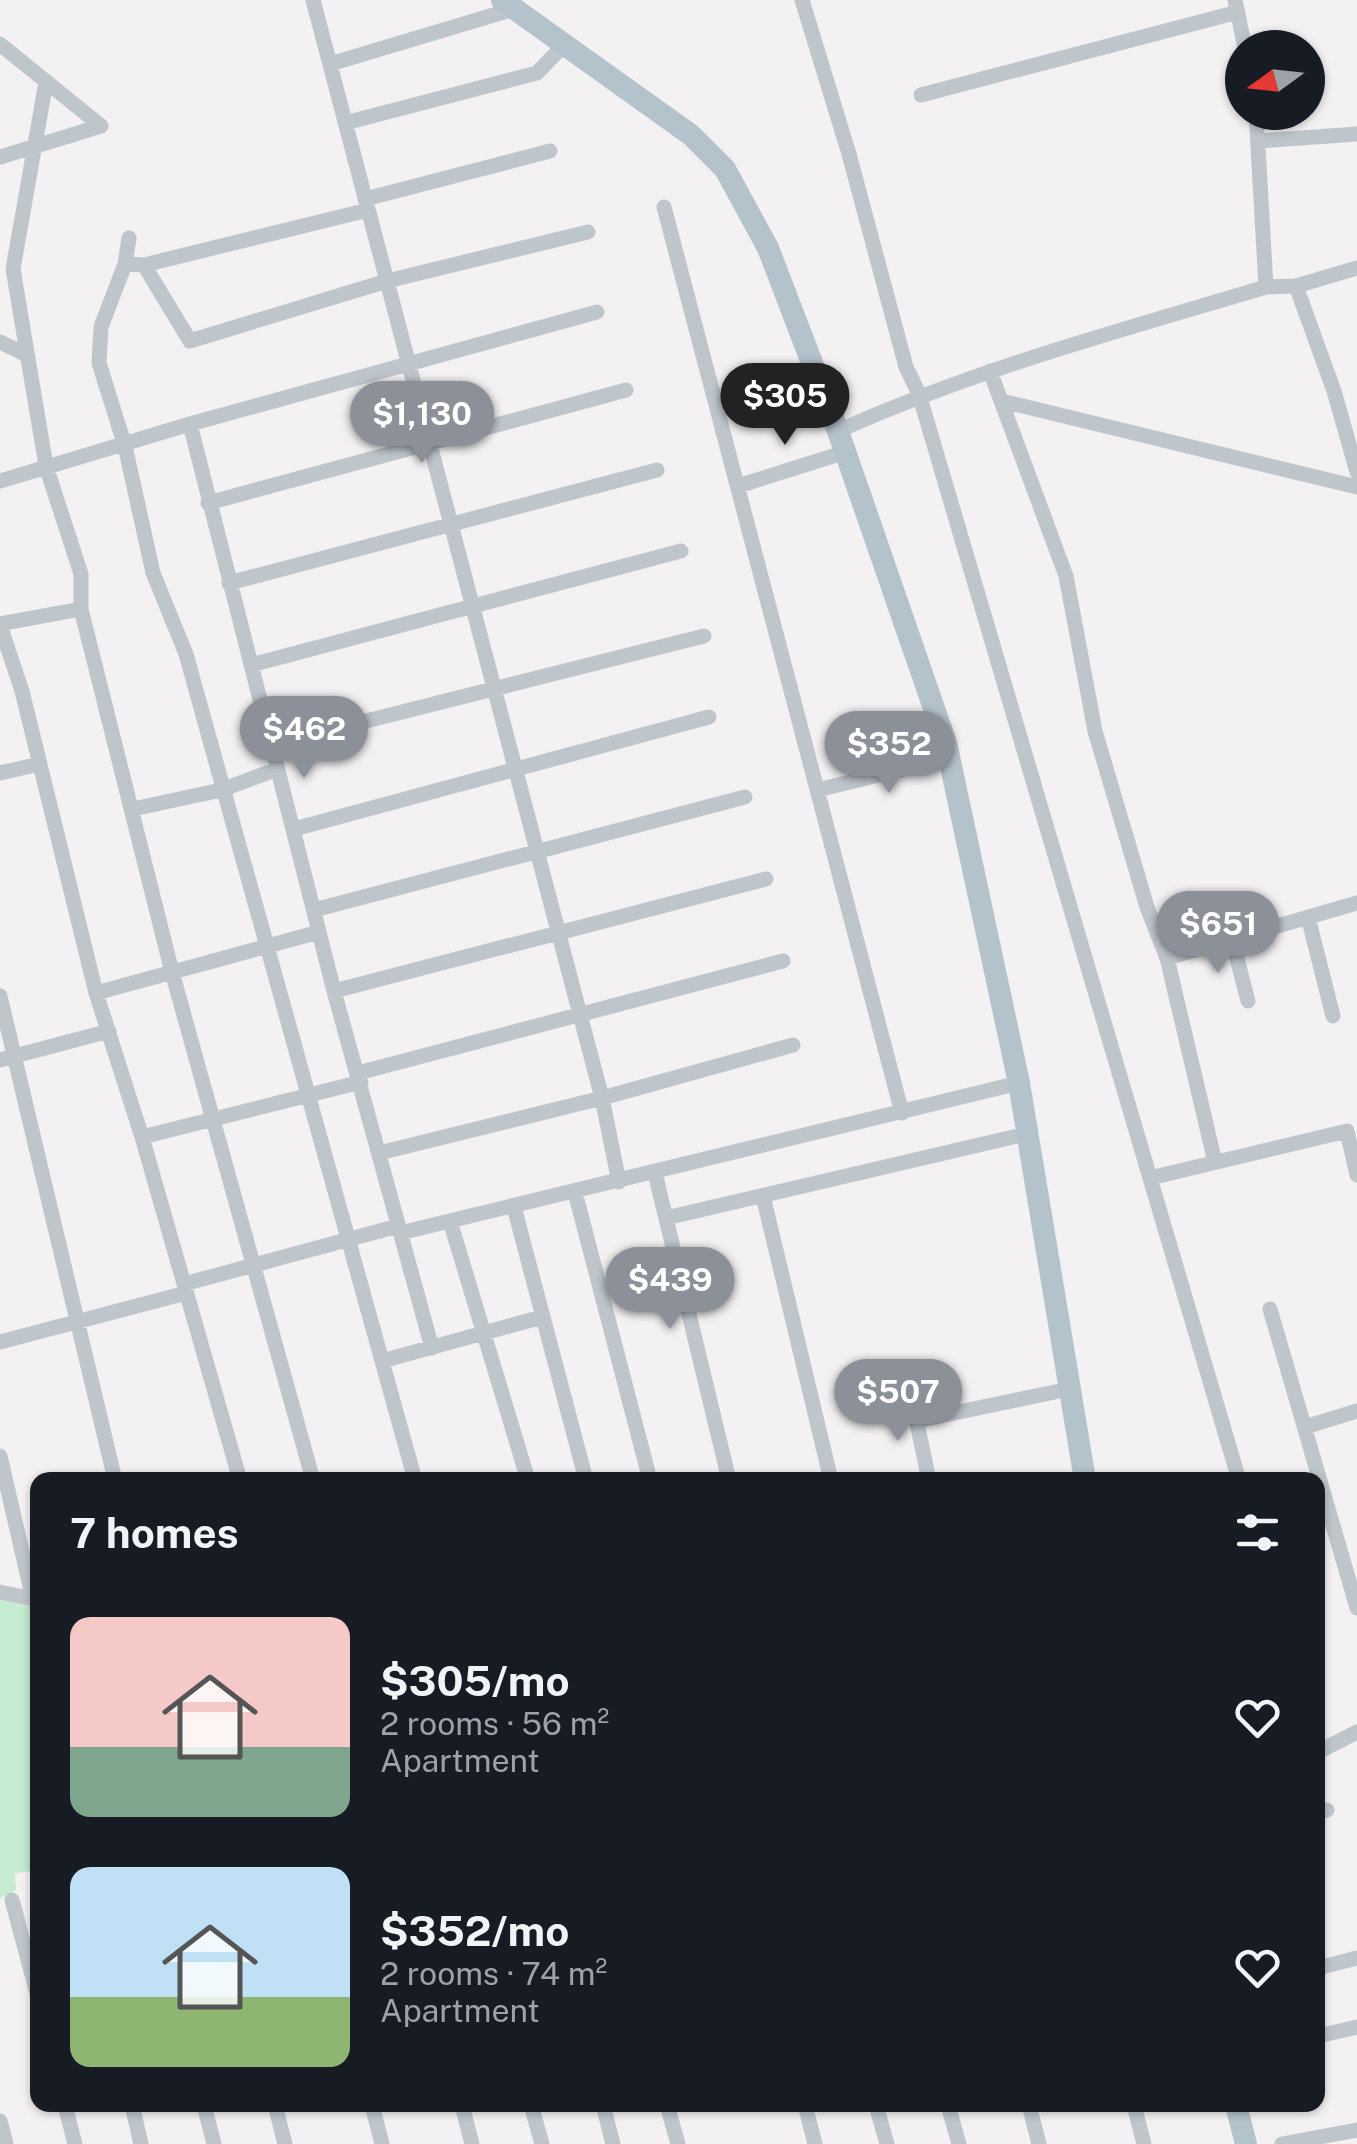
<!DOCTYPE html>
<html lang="en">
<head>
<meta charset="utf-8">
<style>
	body { margin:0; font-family:"Public Sans",sans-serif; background:#242831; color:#f1f3f6; height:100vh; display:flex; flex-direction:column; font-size:38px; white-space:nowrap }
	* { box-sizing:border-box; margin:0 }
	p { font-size:32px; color:#9ea1a6 }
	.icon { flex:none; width:55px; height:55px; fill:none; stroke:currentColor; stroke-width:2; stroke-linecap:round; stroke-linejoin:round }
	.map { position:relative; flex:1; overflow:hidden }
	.sheet { position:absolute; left:30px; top:1472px; width:1295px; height:640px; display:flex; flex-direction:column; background:#171b24; border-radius:20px; box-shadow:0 2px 8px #0004 }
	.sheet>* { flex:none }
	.needle { width:65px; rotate:255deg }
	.buttons { position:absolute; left:1225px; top:30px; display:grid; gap:20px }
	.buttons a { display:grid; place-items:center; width:100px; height:100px; border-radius:50%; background:#171b24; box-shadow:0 2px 8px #0004; font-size:50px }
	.price { position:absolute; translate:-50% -85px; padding:0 22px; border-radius:35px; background:#8c9099; color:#fff; font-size:32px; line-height:65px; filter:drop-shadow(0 2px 5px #0008) }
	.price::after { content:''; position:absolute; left:50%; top:60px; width:30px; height:22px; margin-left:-15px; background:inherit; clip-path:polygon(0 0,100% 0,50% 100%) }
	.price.current { background:#222; color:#fff }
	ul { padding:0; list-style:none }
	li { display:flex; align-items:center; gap:30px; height:250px; padding:0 40px }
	li span { display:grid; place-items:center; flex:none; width:280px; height:200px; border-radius:20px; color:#555 }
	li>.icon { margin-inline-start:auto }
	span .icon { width:120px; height:120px; fill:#fffc; stroke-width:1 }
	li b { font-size:42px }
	h2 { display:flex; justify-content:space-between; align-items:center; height:120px; padding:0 40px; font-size:42px }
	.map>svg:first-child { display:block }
	.green { fill:#c5ebd0 }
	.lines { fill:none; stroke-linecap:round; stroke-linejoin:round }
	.minor { stroke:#bec6cc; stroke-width:15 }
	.primary { stroke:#b4c2cc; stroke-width:22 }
</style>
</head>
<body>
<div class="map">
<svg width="1357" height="2144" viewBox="0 0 1357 2144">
	<rect width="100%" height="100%" fill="#f3f1f1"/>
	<path class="green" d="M 0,1600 L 38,1608 L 37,1871 L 15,1873 L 16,1890 L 0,1898 Z"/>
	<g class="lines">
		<path class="minor" d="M 313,0 L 602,1098 L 619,1182
			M 802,0 L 849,154 L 906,367 L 919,394 L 1239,1480
			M 1235,0 L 1245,48
			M 0,44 L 101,126
			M 330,64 L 514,9
			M 46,82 L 13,269 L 46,466 L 81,574 L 81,609 L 172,972 L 313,1480
			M 921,95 L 1238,12
			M 1256,112 L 1266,287
			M 345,123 L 537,73 L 564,45
			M 1259,141 L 1357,134
			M 0,157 L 101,126
			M 365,199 L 550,151
			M 664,207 L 902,1113
			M 129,238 L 125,264 L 144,265 L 190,341 L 387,281 L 588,232
			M 125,264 L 101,327 L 99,363 L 125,446 L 153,573 L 186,654 L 415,1480
			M 144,265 L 368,210
			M 1296,286 L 1334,391 L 1357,472
			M 0,342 L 27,355
			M 990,371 L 1066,576 L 1095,731 L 1147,907 L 1167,958 L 1215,1162
			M 1002,401 L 1357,487
			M 190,424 L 334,991 L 432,1348
			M 838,431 C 976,369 1122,330 1266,287 L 1296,286 L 1357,268
			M 0,481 L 190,424 L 597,312
			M 738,486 L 846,452
			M 208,503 L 626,390
			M 229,583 L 657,470
			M 0,624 L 81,609
			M 0,625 L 22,691 L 96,993 L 142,1137 L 240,1480
			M 251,665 L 681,551
			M 271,745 L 704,636
			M 0,773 L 40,764
			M 817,790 L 949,758
			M 133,809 L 221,790 L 278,769
			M 294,829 L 709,717
			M 314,910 L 745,797
			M 1308,917 L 1333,1016
			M 1232,939 L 1248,1001
			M 1167,958 L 1357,903
			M 334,991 L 766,879
			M 96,993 L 319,932
			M 0,996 L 115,1480
			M 0,1060 L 109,1031
			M 358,1073 L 783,961
			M 142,1137 L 361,1082
			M 379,1153 L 602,1098 L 793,1045
			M 655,1173 L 729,1480
			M 1150,1178 L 1347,1131 L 1357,1175
			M 575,1192 L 650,1480
			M 763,1196 L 831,1480
			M 514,1207 L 586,1480
			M 666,1218 L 1026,1134
			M 450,1221 L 528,1480
			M 400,1233 L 1019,1083
			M 184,1284 L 398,1226
			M 1270,1309 L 1357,1608
			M 0,1342 L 186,1293
			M 382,1361 L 542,1317
			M 912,1399 L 929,1480
			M 916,1421 L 1069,1389
			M 1305,1427 L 1357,1411
			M 0,1456 L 33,1599
			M 0,1592 L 38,1600
			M 1318,1752 L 1357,1732
			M 1318,1813 L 1327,1810
			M 12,1900 L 38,1997
			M 1318,1968 L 1357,1958
			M 1318,2036 L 1357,2027
			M 65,2105 L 75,2144
			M 132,2105 L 141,2144
			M 204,2105 L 214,2144
			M 275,2105 L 285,2144
			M 372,2105 L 382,2144
			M 462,2105 L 472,2144
			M 531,2105 L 542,2144
			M 603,2105 L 613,2144
			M 667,2105 L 678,2144
			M 805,2105 L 815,2144
			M 876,2105 L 887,2144
			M 948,2105 L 959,2144
			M 1029,2105 L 1039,2144
			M 1134,2105 L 1144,2144
			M 0,2121 L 6,2144
			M 1282,2144 L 1357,2130"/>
		<path class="primary" d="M 502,0 L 691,135 L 725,169 L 768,248 L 838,431 L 946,743 L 1019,1083 L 1085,1480
			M 1236,2105 L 1246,2144"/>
	</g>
</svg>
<div class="buttons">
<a><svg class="needle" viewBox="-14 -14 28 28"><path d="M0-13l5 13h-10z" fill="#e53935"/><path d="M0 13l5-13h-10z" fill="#9ea1a6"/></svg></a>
</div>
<b class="price current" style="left:785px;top:448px">$305</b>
<b class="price" style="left:422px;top:466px">$1,130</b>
<b class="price" style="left:304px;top:781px">$462</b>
<b class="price" style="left:889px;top:796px">$352</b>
<b class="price" style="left:1218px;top:976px">$651</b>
<b class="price" style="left:670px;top:1332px">$439</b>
<b class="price" style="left:898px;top:1444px">$507</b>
<section class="sheet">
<h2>7 homes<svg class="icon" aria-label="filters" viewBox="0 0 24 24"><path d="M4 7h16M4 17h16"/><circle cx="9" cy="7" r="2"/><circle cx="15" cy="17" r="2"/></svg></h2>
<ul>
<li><span style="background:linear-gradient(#f6c9c9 65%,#7fa58c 0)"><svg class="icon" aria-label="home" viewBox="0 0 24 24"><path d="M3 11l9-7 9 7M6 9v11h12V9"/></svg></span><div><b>$305/mo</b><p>2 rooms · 56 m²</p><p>Apartment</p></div><svg class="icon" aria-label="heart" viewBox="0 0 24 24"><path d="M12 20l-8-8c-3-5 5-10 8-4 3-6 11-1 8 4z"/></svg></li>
<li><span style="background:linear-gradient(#bfe0f5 65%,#8fb573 0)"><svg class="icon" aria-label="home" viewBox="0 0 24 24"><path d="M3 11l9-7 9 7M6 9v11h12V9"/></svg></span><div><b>$352/mo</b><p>2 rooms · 74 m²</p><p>Apartment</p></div><svg class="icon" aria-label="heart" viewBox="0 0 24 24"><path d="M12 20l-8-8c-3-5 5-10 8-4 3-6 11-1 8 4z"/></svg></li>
</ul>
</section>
</div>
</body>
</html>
